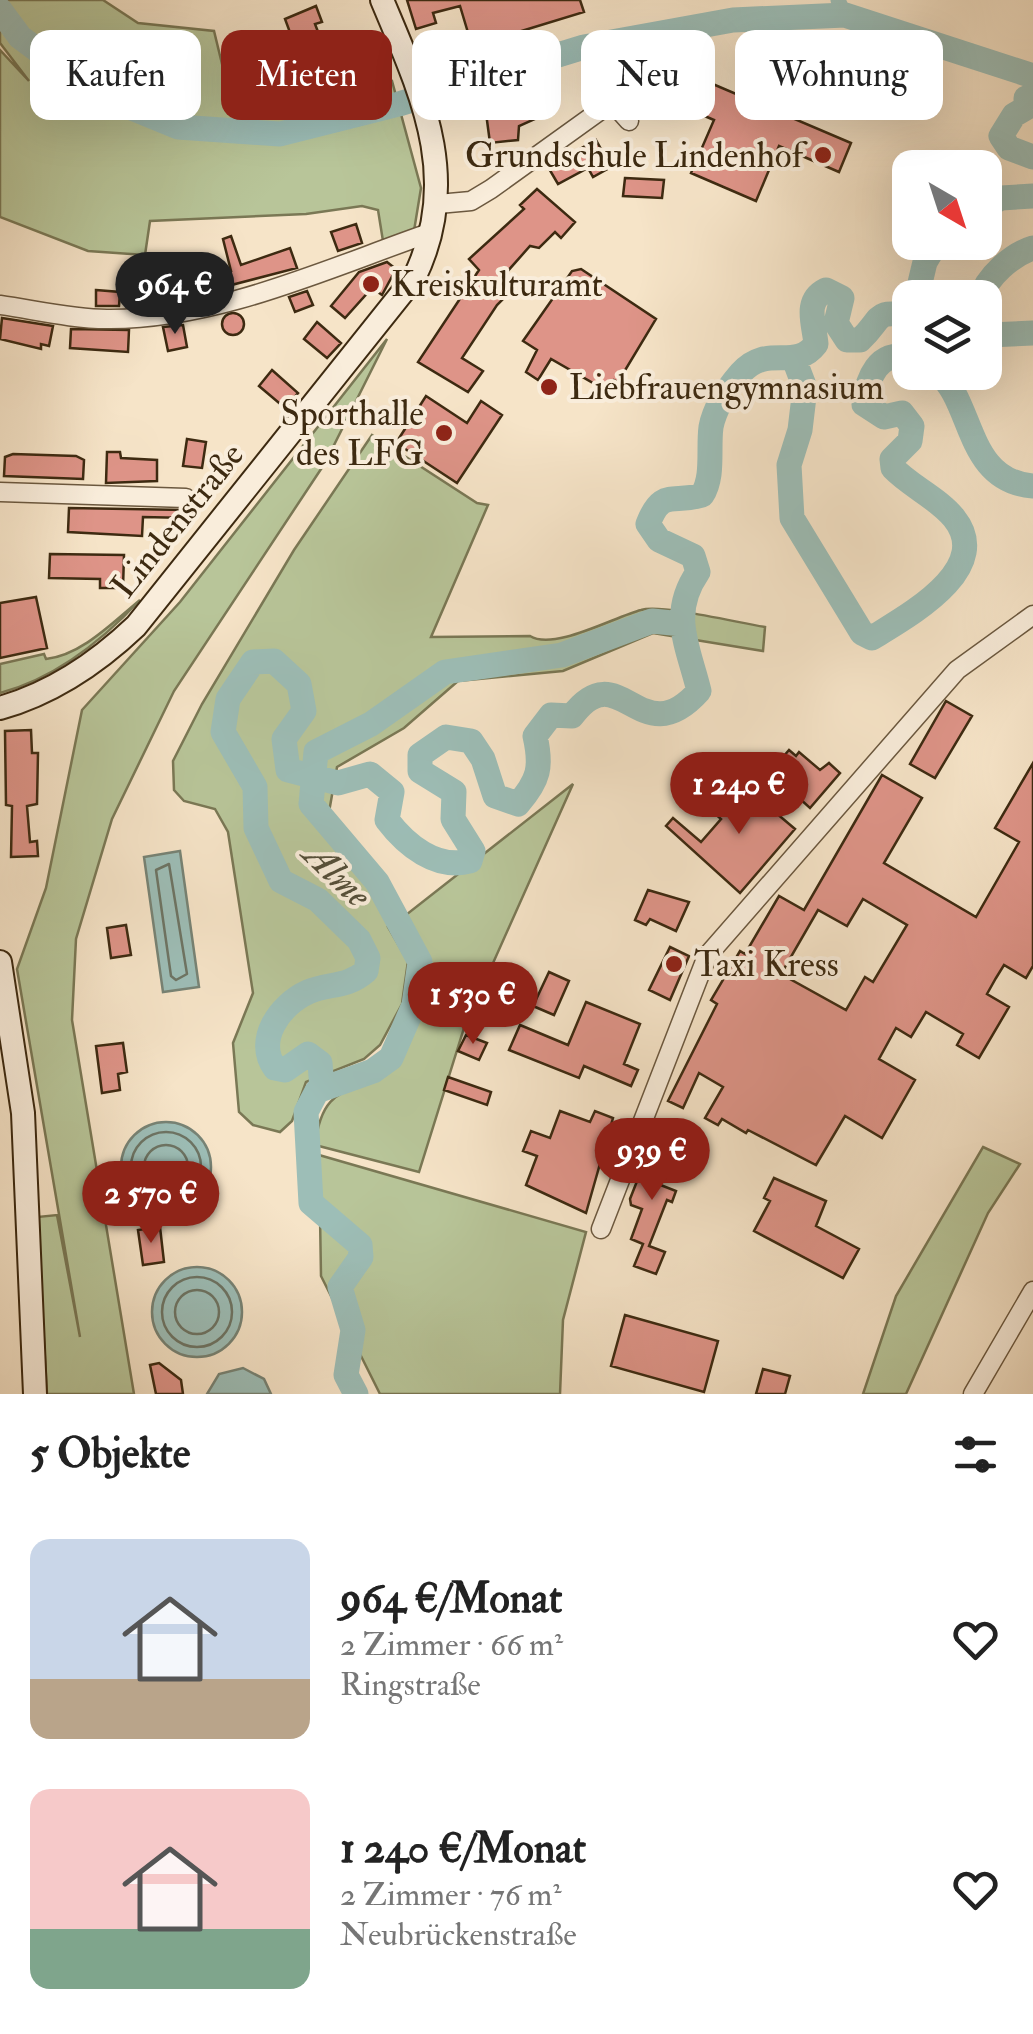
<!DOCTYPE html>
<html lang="de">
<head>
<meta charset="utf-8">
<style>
	body { margin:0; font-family:"IM FELL Double Pica",serif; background:#f2f2f2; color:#222; height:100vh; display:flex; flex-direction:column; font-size:38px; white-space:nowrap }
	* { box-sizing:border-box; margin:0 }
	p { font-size:32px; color:#767676 }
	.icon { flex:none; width:55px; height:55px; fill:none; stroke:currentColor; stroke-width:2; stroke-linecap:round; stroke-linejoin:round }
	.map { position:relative; height:1394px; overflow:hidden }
	.side { display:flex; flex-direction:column; background:#fff; flex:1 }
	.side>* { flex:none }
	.banner { position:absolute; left:30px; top:30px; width:975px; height:90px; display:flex; gap:20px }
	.needle { width:65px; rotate:141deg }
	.fabs { position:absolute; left:892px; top:150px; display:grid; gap:20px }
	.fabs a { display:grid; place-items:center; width:110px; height:110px; border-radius:20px; background:#fff; box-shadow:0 10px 40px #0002; font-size:50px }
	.price { position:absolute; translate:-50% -85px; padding:0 22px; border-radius:35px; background:#8f2418; color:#fff; font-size:32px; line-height:65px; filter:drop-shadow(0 2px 5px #0008) }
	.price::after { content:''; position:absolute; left:50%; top:60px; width:30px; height:22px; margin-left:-15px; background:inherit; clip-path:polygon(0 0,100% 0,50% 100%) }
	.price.on { background:#222; color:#fff }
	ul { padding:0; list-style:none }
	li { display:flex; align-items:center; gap:30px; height:250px; padding:0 30px }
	li span { display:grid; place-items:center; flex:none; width:280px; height:200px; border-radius:20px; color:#555 }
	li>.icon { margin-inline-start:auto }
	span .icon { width:120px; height:120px; fill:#fffc; stroke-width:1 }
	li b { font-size:42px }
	h2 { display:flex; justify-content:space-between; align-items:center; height:120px; padding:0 30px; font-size:42px }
	.tag { padding:0 35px; border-radius:20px; background:#fff; box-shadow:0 10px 40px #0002; font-size:35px; line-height:90px }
	.tag.on { background:#8f2418; color:#fff }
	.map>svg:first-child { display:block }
	.green { fill:#b8c599; stroke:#7a7855; stroke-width:2.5 }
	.water { fill:#9dbeb7; stroke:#778375; stroke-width:2.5 }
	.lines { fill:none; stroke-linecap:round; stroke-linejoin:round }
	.shore { stroke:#6d7464; stroke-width:2.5 }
	.canal { stroke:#9dbeb7; stroke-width:15 }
	.river { stroke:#9dbeb7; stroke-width:25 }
	.building { fill:#de9488; stroke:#3d2a11; stroke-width:2.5; fill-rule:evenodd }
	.minor-casing { stroke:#6b583f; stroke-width:21 }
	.secondary-casing { stroke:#3d2a11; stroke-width:26 }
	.minor { stroke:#f9eddb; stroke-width:18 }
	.secondary { stroke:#f9eddb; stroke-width:22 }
	.poi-dot { fill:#8f2418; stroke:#f9eddb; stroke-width:4 }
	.labels { text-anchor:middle; stroke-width:8; stroke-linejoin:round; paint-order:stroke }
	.poi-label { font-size:35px; fill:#3d2a11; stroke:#f9eddb; text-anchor:start }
	.street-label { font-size:35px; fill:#3d2a11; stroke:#f9eddb }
	.water-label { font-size:38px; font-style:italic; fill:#554f3a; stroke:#f9eddb }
</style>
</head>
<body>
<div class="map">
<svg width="1033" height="1394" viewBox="0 0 1033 1394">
	<rect width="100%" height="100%" fill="#f6e4c8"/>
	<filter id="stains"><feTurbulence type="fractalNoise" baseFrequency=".002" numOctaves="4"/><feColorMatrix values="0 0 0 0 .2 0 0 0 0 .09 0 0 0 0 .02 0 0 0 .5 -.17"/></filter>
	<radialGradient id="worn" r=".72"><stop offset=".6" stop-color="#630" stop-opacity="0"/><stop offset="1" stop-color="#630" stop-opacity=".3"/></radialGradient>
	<path class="green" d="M 0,0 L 103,0 L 138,23 L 214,31 L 223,68 L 340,95 L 392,81 L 421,188 L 413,237 L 383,241 L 378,210 L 362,206 L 306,214 L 150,221 L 145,255 L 88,251 L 0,217 L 0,50 L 29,81 L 0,43 Z
		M 387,339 L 325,463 L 174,691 L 112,819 L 76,939 L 72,1020 L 134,1394 L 47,1394 L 37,1217 L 57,1215 L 80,1337 L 17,969 L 46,888 L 82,710 L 180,602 Z
		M 372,435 L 477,503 L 488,505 L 431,637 L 530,636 C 554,651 614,617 641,610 C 662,604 739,623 765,627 L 763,651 L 653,633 L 563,671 L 458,681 L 404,728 L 337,767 L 329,812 L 384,878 L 406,915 L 573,784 L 464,1028 L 419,1172 L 315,1145 C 323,1080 352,1097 398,1066 L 423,1005 L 427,960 L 407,916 L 388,927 L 408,961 L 402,1004 L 380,1045 L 364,1059 L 306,1082 L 292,1121 L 280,1132 L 253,1125 L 239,1112 L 233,1043 L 253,993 L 228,832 L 215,809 L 184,801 L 174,790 L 173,761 L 202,704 L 294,550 Z
		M 140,600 C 102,641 56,678 0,693 L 0,664 L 44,654 L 46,659 C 82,655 113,622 140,600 Z
		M 983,1147 L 1020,1164 L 988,1213 L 906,1394 L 863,1394 L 896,1296 Z
		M 319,1155 L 586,1232 L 563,1320 L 560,1394 L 380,1394 L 321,1276 Z"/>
	<path class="water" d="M 180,851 L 199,987 L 163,992 L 144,857 Z
		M121 1167a45 45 0 1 1 90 0a45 45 0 1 1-90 0Z
		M152 1312a45 45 0 1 1 90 0a45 45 0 1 1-90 0Z
		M 243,1368 L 264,1379 L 271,1394 L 207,1394 L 219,1374 Z"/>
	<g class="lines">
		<path class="shore" d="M 169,864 L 187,974 L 176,980 L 171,976 L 156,870 Z
			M131 1167a35 35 0 1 1 70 0a35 35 0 1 1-70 0Z
			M144 1167a22 22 0 1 1 44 0a22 22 0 1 1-44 0Z
			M162 1312a35 35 0 1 1 70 0a35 35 0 1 1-70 0Z
			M175 1312a22 22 0 1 1 44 0a22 22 0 1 1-44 0Z"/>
		<path class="canal" d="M 838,0 L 845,15"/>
		<path class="river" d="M 0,10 L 20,37 L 95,93 L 178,127 L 280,134 L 399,104 L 584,47 L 733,20 L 845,15 L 1033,76
			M 1033,96 L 1026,98 L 1026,108 L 1014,115 L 1001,136 L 1009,148 L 1033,157
			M 985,206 L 1001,198 L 1033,196
			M 930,298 L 920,283 L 925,262 L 937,242
			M 981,298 C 986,277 1013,254 1033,248
			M 985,330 L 989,335 L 1033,333
			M 794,359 L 805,388 L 800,430 L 789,465 L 792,518 L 862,633 L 872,638 C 907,616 995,569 954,518 C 938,498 910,486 893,468 L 892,459 L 910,441 L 912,426 L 902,413 L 884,417 L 864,404 C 867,379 878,349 910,357
			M 937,372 C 974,401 965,481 1033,486
			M 322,1089 L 320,1063 L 308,1054 L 285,1070 L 275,1068 C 255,1041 279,1005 308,992 C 329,983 347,988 366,971 L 368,958 L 359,940 L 318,900 L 281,881 L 256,828 L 255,787 L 223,732 L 228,699 L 253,662 L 274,661 L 299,684 L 304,711 L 284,739 L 288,770 L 338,783 L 370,774 L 392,792 L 387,820 C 406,845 436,870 470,861 L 473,851 L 453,819 L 454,792 L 420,771 L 420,755 L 446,737 L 471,741 L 483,759 L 495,796 L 518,804 C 539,780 542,767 535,736 L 551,715 L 572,716 C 620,652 640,757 699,691 C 688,646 669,614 698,572 L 693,556 L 659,540 L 648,524 C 662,488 672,504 702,495 C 714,477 708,449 711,427 C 715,406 728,388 741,373 C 767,343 795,372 816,344 C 814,323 804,301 826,290 L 842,298 L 836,323 L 847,340 L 860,340 C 883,319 873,309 910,316
			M 356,1394 L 346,1375 L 353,1330 L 340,1287 L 361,1257 L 360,1245 L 311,1203 L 306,1112 L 317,1091 L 373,1071 L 391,1058 L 414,1005 L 420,962 L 377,882 L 311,804 L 316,752 L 371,724 L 445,672 L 562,655 L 652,621 L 682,624"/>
	</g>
	<path class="building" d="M 407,0 L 580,0 L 584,12 L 472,46 L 460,6 L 433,13 L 436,23 L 416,29 Z
		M 316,6 L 322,22 L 315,24 L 320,37 L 295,46 L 285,19 Z
		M 678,75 L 699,84 L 701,79 L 851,143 L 839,172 L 779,146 L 756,201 L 691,173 L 714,120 L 667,100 Z
		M 530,90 L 546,114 L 519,126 L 518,140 L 490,143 L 484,98 L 510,94 L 512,99 Z
		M 596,140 L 611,167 L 593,177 L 588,168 L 558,184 L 548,167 Z
		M 625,178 L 664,180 L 662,198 L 623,196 Z
		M 537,189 L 575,222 L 561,238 L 555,232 L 539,248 L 530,246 L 506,273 L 515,287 L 497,305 L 462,358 L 483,371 L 468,392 L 418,362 L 479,270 L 469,259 L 524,209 L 520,205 Z
		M 356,224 L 362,243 L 338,251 L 331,232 Z
		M 231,236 L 241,265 L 290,248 L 297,268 L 166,302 L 163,285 L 231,271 L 223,239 Z
		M 387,262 L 396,269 L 382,295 L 372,288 L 345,318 L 331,306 L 359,272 Z
		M 581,269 L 656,319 L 618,382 L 614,380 L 607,391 L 551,359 L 538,380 L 526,372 L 537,350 L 523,341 L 572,271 Z
		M 96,290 L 120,292 L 119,306 L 96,306 Z
		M 307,291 L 313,305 L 295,312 L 289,297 Z
		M222 324a11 11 0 1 1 22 0a11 11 0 1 1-22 0Z
		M 2,318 L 53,326 L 49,346 L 41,344 L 41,349 L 0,339 Z
		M 317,322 L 341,343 L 327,358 L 304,339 Z
		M 183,325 L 187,347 L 168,351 L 163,327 Z
		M 71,329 L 129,330 L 128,352 L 70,348 Z
		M 272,370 L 298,393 L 285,408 L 259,386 Z
		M 426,396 L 467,423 L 481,401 L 502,415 L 457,483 L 396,443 Z
		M 187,439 L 206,442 L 202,468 L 183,466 Z
		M 107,452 L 120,452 L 121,458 L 157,460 L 157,481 L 106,483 Z
		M 13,454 L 76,456 L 84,460 L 83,479 L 4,476 L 5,457 Z
		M 199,506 L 190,518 L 143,517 L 142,536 L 68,532 L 69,508 L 186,510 Z
		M 50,554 L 124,555 L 123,588 L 100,588 L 100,579 L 49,578 Z
		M 36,597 L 47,648 L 0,658 L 0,603 Z
		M 946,701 L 972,716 L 935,778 L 910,764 Z
		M 31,730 L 32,753 L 38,753 L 37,804 L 27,806 L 30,842 L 37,841 L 38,856 L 11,857 L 12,806 L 6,805 L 5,731 Z
		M 789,750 L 796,756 L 799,752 L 820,770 L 829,763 L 840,773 L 810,808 L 799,798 L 804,788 L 777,764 Z
		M 1033,763 L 1033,966 L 1026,978 L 1004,965 L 996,978 L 987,994 L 1009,1007 L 979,1058 L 957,1045 L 963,1034 L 926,1012 L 911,1037 L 896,1028 L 879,1059 L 915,1080 L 882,1138 L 845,1116 L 816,1165 L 748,1130 L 746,1133 L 722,1119 L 718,1125 L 705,1118 L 723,1087 L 699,1073 L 683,1108 L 668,1101 L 717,1004 L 711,1000 L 740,951 L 745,954 L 779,896 L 804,910 L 882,775 L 922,798 L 884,863 L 976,917 L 1019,842 L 995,828 ZM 863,899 L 907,925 L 873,982 L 865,977 L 846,1010 L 781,974 L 818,910 L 847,926 Z
		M 738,781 L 795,829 L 740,893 L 666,826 L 673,818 L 701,842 L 721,819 L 712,811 Z
		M 648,890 L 689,902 L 676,931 L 650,919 L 646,925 L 635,920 Z
		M 126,925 L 131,955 L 111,958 L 107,928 Z
		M 670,947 L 689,956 L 670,1000 L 649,990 Z
		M 549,972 L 569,981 L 554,1015 L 533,1006 Z
		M 586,1002 L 640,1024 L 624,1064 L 638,1070 L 631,1086 L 584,1066 L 579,1078 L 509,1050 L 520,1025 L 568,1045 Z
		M 466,1035 L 487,1043 L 479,1060 L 458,1051 Z
		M 123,1043 L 127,1072 L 118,1074 L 120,1090 L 102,1093 L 96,1046 Z
		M 448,1077 L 491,1092 L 487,1105 L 444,1090 Z
		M 560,1111 L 590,1122 L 595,1111 L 613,1118 L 586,1213 L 526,1185 L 537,1156 L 523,1151 L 531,1131 L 550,1138 Z
		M 662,1135 L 676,1141 L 678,1147 L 658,1184 L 676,1191 L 672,1202 L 667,1200 L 649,1246 L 665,1252 L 656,1274 L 634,1266 L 643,1244 L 631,1239 L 642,1209 L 631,1205 L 630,1199 L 643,1166 L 650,1163 Z
		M 774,1178 L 826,1201 L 816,1226 L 859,1249 L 843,1278 L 754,1231 L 770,1201 L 764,1198 Z
		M 160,1227 L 164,1262 L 143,1265 L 138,1230 Z
		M 625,1315 L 718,1341 L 704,1392 L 611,1366 Z
		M 159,1363 L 181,1380 L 183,1394 L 156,1394 L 150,1365 Z
		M 763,1369 L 790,1376 L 785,1394 L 756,1394 Z"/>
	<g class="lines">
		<g class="minor-casing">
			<path id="minor" d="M 438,204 L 471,201 L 491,189 L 612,102 L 629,121
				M 0,305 C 35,310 72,319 107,319 C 218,320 328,268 432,232
				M 0,492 L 186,498
				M 601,1229 L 707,956 L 957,670 L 1033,615
				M 973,1394 L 1033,1291"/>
		</g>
		<g class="secondary-casing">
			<path id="secondary" d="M 0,708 C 53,693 96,664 136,626 L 414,278 C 463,179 421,93 382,0
				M 0,962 L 23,1113 L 35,1394"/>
		</g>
		<use href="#minor" class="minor"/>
		<use href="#secondary" class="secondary"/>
	</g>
	<g class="poi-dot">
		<circle cx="823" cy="155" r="10"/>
		<circle cx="371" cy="284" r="10"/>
		<circle cx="549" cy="387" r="10"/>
		<circle cx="444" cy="433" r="10"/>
		<circle cx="674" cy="964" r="10"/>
	</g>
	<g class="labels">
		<g class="poi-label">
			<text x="803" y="167" text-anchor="end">Grundschule Lindenhof</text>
			<text x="391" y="296">Kreiskulturamt</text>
			<text x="569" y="399">Liebfrauengymnasium</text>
			<text x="424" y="425" text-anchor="end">Sporthalle<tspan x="424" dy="40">des LFG</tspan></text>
			<text x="694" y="976">Taxi Kress</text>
		</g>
		<g class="street-label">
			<text transform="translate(177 520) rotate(-51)" y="12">Lindenstraße</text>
		</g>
		<g class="water-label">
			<text transform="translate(338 874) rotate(44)" y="13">Alme</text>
		</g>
	</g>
	<rect width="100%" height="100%" filter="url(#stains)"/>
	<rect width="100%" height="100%" fill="url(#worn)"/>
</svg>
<div class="fabs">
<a><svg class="needle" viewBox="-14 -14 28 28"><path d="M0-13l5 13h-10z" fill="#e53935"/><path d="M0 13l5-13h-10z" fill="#767676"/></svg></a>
<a><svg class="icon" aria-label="layers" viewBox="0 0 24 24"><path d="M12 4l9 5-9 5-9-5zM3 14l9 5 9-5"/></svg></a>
</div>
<b class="price on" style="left:175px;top:337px">964 €</b>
<b class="price" style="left:739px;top:837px">1 240 €</b>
<b class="price" style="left:473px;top:1047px">1 530 €</b>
<b class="price" style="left:652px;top:1203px">939 €</b>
<b class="price" style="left:151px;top:1246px">2 570 €</b>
<div class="banner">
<a class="tag">Kaufen</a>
<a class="tag on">Mieten</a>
<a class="tag">Filter</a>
<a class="tag">Neu</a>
<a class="tag">Wohnung</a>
</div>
</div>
<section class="side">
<h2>5 Objekte<svg class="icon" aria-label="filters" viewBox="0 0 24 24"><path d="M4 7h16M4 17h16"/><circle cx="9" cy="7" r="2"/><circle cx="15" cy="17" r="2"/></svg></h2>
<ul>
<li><span style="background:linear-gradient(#c9d6e8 70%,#b9a48a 0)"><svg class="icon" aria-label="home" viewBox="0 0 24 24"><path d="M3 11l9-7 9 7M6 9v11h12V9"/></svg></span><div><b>964 €/Monat</b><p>2 Zimmer · 66 m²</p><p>Ringstraße</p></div><svg class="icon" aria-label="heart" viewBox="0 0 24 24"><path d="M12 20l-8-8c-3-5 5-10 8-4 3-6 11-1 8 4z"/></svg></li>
<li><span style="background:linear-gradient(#f6c9c9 70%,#7fa58c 0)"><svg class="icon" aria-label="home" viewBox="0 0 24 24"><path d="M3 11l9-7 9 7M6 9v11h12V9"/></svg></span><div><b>1 240 €/Monat</b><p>2 Zimmer · 76 m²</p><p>Neubrückenstraße</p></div><svg class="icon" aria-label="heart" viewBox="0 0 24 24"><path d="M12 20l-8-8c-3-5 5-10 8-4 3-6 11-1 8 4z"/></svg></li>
</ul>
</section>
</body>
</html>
